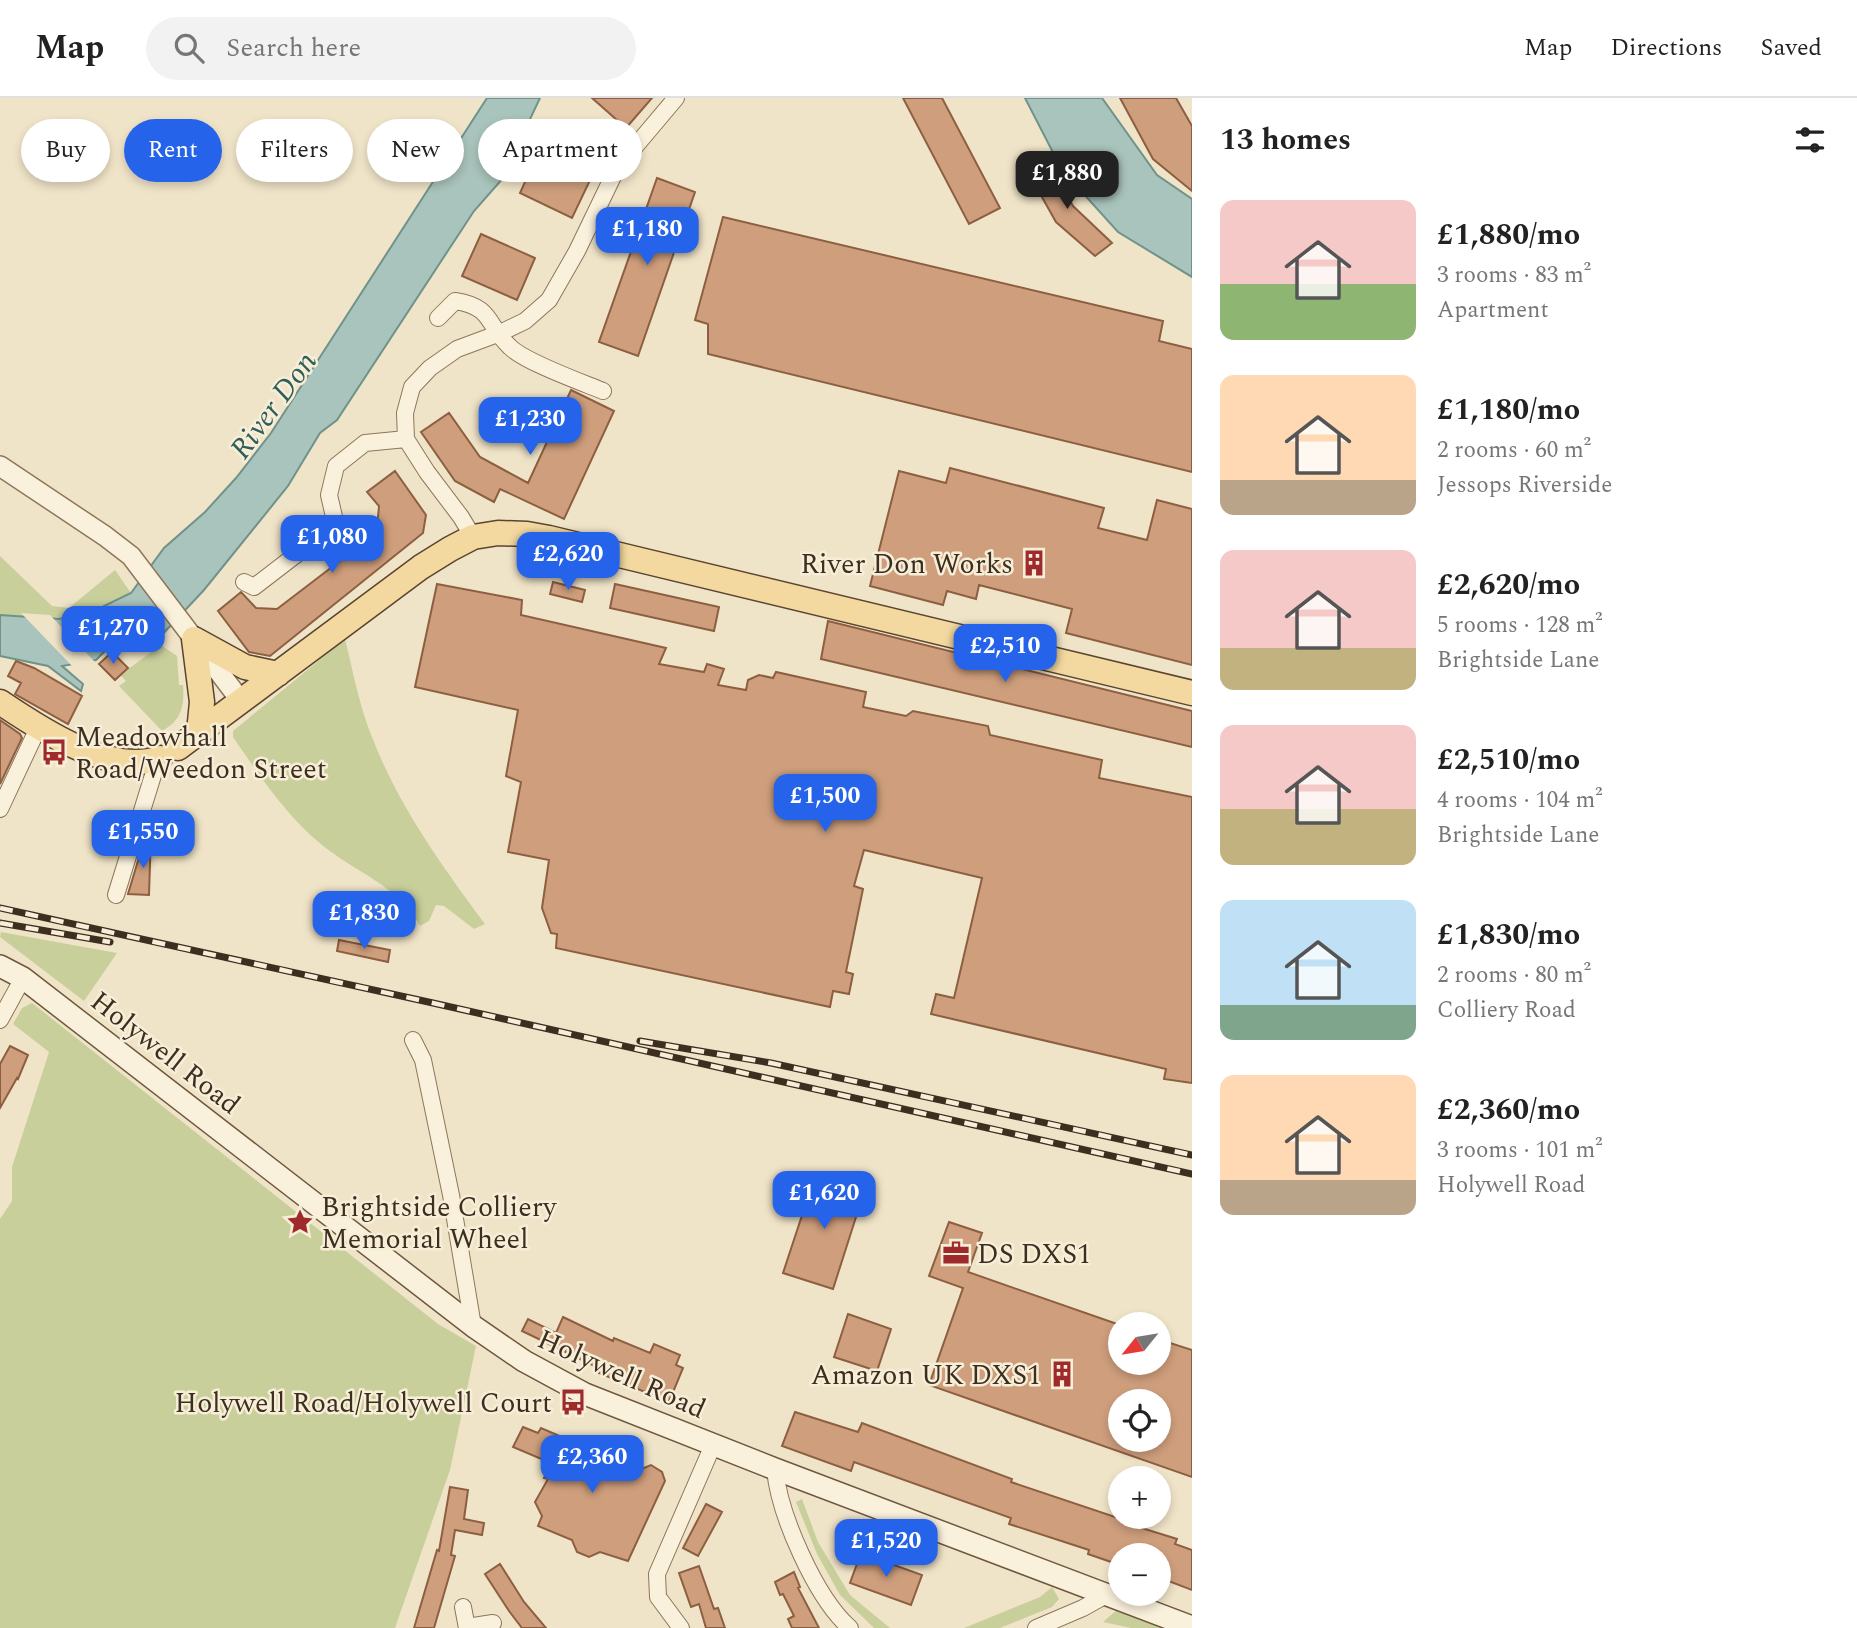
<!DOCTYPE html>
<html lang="en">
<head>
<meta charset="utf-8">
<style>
	body { margin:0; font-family:Spectral,serif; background:#f2f2f2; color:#222; height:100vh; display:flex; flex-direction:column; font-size:26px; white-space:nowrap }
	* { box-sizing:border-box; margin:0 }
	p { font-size:23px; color:#767676 }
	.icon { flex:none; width:38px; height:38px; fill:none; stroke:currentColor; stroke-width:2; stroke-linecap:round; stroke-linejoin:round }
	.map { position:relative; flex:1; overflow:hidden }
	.side { display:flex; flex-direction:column; background:#fff; width:665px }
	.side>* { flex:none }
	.banner { position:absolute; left:21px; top:21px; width:665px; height:63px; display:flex; gap:14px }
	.needle { width:46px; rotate:240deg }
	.fabs { position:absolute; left:1108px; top:1214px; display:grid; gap:14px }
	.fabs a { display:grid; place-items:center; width:63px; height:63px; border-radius:50%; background:#fff; box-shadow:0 4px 10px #0003; font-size:35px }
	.price { position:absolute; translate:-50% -60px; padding:0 16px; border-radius:14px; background:#2563eb; color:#fff; font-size:23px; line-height:46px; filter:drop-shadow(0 2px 4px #0008) }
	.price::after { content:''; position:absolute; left:50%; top:42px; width:21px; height:16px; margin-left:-10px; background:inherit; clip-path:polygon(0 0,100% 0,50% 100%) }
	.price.selected { background:#222; color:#fff }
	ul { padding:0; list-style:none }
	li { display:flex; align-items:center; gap:21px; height:175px; padding:0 28px }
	li span { display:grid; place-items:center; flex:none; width:196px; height:140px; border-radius:14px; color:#555 }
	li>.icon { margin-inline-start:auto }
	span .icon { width:84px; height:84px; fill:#fffc; stroke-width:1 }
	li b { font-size:30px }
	h2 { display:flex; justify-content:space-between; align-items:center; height:84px; padding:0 28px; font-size:30px }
	.chip { padding:0 24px; border-radius:32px; background:#fff; box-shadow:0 4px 10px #0003; font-size:24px; line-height:63px }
	.chip.selected { background:#2563eb; color:#fff }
	header { display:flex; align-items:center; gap:42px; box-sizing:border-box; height:98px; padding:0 35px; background:#fff; border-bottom:2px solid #e0e0e0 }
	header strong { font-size:33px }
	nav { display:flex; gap:38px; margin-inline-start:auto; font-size:24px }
	.search { width:490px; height:63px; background:#f2f2f2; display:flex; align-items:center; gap:18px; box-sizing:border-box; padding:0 24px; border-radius:38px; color:#767676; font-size:26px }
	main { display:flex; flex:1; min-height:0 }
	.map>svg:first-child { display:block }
	.green { fill:#c9cf9b }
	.water { fill:#a9c4bc; stroke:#6f938a; stroke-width:2 }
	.pier { fill:#f0e4c8 }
	.building { fill:#cf9f7d; stroke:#8d5f41; stroke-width:2; fill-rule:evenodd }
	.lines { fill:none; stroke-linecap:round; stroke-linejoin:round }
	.minor-casing { stroke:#8d765c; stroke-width:18 }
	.tertiary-casing { stroke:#8d765c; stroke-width:22 }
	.secondary-casing { stroke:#6f573f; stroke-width:24 }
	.primary-casing { stroke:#5b4430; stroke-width:27 }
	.minor { stroke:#faf1dc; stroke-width:16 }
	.tertiary { stroke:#faf1dc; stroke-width:19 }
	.secondary { stroke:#faf1dc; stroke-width:21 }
	.primary { stroke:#f3d9a0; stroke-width:24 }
	.rail-casing { stroke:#3d2e20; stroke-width:7 }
	.rail { stroke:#f7eed8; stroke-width:4.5; stroke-dasharray:13; stroke-linecap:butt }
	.labels { text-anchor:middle; stroke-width:5; stroke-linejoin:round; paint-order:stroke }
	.poi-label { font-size:28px; fill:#3d2e20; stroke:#f7eed8; text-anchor:end }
	.street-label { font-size:28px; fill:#3d2e20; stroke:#f7eed8 }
	.water-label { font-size:30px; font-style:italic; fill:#2f5d5a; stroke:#f7eed8 }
</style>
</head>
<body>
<header>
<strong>Map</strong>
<div class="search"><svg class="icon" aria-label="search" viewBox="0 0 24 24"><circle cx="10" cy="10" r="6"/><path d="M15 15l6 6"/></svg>Search here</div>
<nav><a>Map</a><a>Directions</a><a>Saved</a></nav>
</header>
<main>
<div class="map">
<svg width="1192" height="1530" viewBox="0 0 1192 1530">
	<rect width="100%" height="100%" fill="#f0e4c8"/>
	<path class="green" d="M 0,458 L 52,508 L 69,510 L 115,472 L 131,495 L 96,513 L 59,521 L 0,517 Z
		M 345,541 C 353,573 359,607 372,639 C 398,707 442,768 485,826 L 474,831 L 444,808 L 436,807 L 429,823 L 420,828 C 398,787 356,775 322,747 C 286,718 259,677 233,639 L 233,633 Z
		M 161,547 L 177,558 L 179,587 L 183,587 C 185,608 181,623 162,633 L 119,588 L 126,583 L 120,577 Z
		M 1,834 L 117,855 L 84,903 L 0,839 Z
		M 32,905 L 438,1226 L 476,1248 L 450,1372 L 395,1530 L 0,1530 L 0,1121 L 12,1103 L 12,1069 L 49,954 L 13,926 L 22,910 Z
		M 802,1401 L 818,1444 L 850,1497 L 890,1530 L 874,1530 L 840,1497 L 817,1456 L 796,1404 Z
		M 1052,1489 L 1059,1501 L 1052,1509 L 1000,1530 L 964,1530 L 1040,1499 Z
		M 1118,1511 L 1168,1530 L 1131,1530 L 1103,1524 Z"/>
	<path class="water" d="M 487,0 L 540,0 L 522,38 L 511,71 L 474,113 L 337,322 L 320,335 L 288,388 L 204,492 L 158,541 L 127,549 L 109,549 L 96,562 L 62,568 L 83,586 L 81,593 L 48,568 L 0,558 L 0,517 L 59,521 L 96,512 L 131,495 L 164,450 L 205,414 L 236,380 L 271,335 Z
		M 1025,0 L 1102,0 L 1157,77 L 1192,101 L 1192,179 L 1118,134 L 1062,72 Z"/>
	<path class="pier" d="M 21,515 L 50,517 L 96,565 L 73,569 Z"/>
	<path class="building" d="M 592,0 L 652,0 L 626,30 Z
		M 903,0 L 942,0 L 1000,110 L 969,126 Z
		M 1120,0 L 1176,0 L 1192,28 L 1192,93 L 1153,61 Z
		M 539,53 L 592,78 L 572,120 L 520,95 Z
		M 1047,63 L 1073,108 L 1112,145 L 1095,158 L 1056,124 L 1028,74 Z
		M 657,80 L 695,94 L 638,258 L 599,244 Z
		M 723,119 L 1163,223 L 1159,243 L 1192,251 L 1192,374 L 708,256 L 708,226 L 695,222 Z
		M 481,136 L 535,160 L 517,202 L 462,178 Z
		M 571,292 L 614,313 L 564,421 L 500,391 L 494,404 L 455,383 L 421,334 L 449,315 L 480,359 L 528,385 Z
		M 950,370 L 1104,410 L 1098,430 L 1147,442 L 1157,402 L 1192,411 L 1192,567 L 1066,535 L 1072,511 L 979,487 L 976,501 L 947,493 L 943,507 L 870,488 L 899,373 L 946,385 Z
		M 395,373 L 426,417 L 423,435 L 270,558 L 249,554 L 218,513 L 241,494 L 256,510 L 277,511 L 366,443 L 364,441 L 377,430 L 379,408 L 367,394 Z
		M 553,484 L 585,492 L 582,504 L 550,496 Z
		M 437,486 L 522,502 L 521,517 L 666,550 L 659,566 L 704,574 L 707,566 L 724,571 L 718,587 L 746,592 L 748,582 L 759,577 L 773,580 L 776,574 L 866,594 L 863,609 L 906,618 L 913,613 L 988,628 L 990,637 L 1102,662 L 1099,680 L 1192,699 L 1192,985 L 1164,981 L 1166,971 L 931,916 L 936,896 L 954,900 L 982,780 L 864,752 L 854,788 L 863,791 L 846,874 L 853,876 L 849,896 L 833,893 L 830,909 L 556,850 L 557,836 L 551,835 L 542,810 L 549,762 L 508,754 L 521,684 L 506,678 L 518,612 L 415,589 Z
		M 615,486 L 719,509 L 714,533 L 610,510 Z
		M 828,523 L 1192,613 L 1192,649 L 821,561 Z
		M 112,554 L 128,570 L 115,582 L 99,566 Z
		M 16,563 L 34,570 L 82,598 L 68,626 L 15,596 L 21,585 L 8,578 Z
		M 0,622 L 20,636 L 22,640 L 0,686 Z
		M 147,733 L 151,734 L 149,797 L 128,796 Z
		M 339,842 L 390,852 L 388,864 L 337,853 Z
		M 10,948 L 28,957 L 18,981 L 17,980 L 0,1010 L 0,966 Z
		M 816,1075 L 865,1091 L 833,1191 L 783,1175 Z
		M 949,1124 L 982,1135 L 968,1174 L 1120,1227 L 1120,1265 L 1158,1265 L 1158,1241 L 1192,1252 L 1192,1379 L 929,1287 L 963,1190 L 929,1178 ZM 1120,1304 L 1158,1304 L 1158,1342 L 1120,1342 Z
		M 848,1216 L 891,1231 L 877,1273 L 834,1259 Z
		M 563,1219 L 613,1243 L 614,1240 L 650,1255 L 654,1246 L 680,1257 L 676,1267 L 683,1270 L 669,1304 L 599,1275 L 601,1271 L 522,1233 L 528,1221 L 556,1235 Z
		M 795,1314 L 858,1334 L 862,1325 L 1012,1381 L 1011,1384 L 1115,1419 L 1131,1419 L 1129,1426 L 1177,1441 L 1175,1446 L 1192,1452 L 1192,1492 L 1158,1479 L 1158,1458 L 1120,1458 L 1120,1467 L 1088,1456 L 1089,1452 L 1009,1426 L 1011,1420 L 854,1364 L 851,1373 L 782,1348 Z
		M 523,1329 L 538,1335 L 541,1330 L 639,1372 L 651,1367 L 662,1374 L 665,1383 L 628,1463 L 600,1454 L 589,1459 L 577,1454 L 572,1442 L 538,1428 L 542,1418 L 535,1404 L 548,1381 L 544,1380 L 551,1365 L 513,1349 Z
		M 450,1389 L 468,1392 L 464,1421 L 484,1425 L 482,1437 L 455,1432 L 451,1457 L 455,1458 L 434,1530 L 414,1530 L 437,1452 L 439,1453 Z
		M 706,1406 L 722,1414 L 698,1458 L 683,1450 Z
		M 861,1455 L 922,1477 L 911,1507 L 850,1485 Z
		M 500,1466 L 524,1504 L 546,1530 L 522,1530 L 509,1513 L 485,1476 Z
		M 699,1468 L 714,1511 L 718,1510 L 725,1530 L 706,1530 L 699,1506 L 691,1509 L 679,1475 Z
		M 794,1474 L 800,1489 L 798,1490 L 819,1530 L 792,1530 L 788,1521 L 794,1518 L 783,1496 L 780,1497 L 775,1484 Z"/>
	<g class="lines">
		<g class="minor-casing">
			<path id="minor" d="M 438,220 L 455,203 C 494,209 486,227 510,249 C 525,264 581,284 603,293
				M 473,439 L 461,419 L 427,374 L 406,341 L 405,315 L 412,289 L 430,270 L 457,251 L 500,235 L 525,223 L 549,202 L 577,153 L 617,70 L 676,0
				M 244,484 L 254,489 L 319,439 L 335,423 L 329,397 L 336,368 L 365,345 L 406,341
				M 0,711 L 38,630
				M 116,797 L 158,661
				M 0,922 L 23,880
				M 413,942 L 423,962 L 451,1097 L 473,1228
				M 775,1371 C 779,1417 816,1500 850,1530
				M 463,1509 L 467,1530
				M 467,1529 L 493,1525
				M 681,1530 L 658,1499 L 657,1476 L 713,1347
				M 1036,1530 L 1083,1510 L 1108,1496"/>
		</g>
		<g class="tertiary-casing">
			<path id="tertiary" d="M 0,368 L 105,438 L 131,458 L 241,603"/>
		</g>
		<g class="secondary-casing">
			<path id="secondary" d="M 0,868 L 23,880 L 473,1228 L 524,1263 L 585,1296 L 775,1371 L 1192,1529"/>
		</g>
		<g class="primary-casing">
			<path id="primary" d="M 194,541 L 202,604 L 199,634
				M 194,541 L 245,569 L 278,576
				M 0,604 C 40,631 110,678 160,660
				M 178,650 L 421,469 L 450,451 L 473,439 L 498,435 L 527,436 L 549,440 L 1192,595"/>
		</g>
		<use href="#minor" class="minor"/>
		<use href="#tertiary" class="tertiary"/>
		<use href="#secondary" class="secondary"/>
		<use href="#primary" class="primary"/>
		<g class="rail-casing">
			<path id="rail" d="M 0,810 L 433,905 L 1192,1076
				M 0,825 L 110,844
				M 640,943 L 771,965 L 1192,1057"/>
		</g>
		<use href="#rail" class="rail"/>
	</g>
	<defs>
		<g id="building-bare" transform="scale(2.1)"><path d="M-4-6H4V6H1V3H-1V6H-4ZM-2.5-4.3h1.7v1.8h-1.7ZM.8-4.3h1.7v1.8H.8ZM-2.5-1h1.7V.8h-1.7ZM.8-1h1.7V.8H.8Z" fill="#9e2a2b" stroke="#f7eed8" stroke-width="2.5" paint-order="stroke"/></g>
		<g id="bus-bare" transform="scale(2.1)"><path d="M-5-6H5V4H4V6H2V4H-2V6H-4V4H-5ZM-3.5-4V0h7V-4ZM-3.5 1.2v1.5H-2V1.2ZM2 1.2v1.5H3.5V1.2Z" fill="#9e2a2b" stroke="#f7eed8" stroke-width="2.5" paint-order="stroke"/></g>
		<g id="sight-bare" transform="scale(2.1)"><path d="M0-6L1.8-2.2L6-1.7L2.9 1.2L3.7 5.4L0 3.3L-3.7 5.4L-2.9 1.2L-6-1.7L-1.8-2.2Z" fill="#9e2a2b" stroke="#f7eed8" stroke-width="2.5" paint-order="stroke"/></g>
		<g id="office-bare" transform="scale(2.1)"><path d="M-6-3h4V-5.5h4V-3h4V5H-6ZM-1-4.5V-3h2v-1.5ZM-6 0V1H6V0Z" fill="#9e2a2b" stroke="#f7eed8" stroke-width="2.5" paint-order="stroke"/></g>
	</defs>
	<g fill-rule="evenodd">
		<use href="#building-bare" x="1034" y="465"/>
		<use href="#bus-bare" x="54" y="654"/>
		<use href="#sight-bare" x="300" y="1124"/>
		<use href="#office-bare" x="956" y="1155"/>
		<use href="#building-bare" x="1062" y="1276"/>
		<use href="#bus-bare" x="573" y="1304"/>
	</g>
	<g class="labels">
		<g class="poi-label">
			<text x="1013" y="475">River Don Works</text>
			<text x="75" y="648" text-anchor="start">Meadowhall<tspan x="75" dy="32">Road/Weedon Street</tspan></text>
			<text x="321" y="1118" text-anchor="start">Brightside Colliery<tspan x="321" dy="32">Memorial Wheel</tspan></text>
			<text x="977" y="1165" text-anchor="start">DS DXS1</text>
			<text x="1041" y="1286">Amazon UK DXS1</text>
			<text x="552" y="1314">Holywell Road/Holywell Court</text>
		</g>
		<g class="street-label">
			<text transform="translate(166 954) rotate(38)" y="10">Holywell Road</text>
			<text transform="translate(622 1275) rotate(24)" y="10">Holywell Road</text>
		</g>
		<g class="water-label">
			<text transform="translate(273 307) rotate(-54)" y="10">River Don</text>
		</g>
	</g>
</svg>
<div class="fabs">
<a><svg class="needle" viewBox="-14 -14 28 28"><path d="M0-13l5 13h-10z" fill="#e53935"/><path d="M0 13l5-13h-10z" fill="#767676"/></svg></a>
<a><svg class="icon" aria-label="locate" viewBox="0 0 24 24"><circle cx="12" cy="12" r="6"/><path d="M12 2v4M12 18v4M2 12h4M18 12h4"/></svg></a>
<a>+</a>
<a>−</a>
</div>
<b class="price selected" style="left:1067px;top:113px">£1,880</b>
<b class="price" style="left:647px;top:169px">£1,180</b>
<b class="price" style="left:530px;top:359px">£1,230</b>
<b class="price" style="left:332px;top:477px">£1,080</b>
<b class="price" style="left:568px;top:494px">£2,620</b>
<b class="price" style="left:113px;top:568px">£1,270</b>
<b class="price" style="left:1005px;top:586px">£2,510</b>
<b class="price" style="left:825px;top:736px">£1,500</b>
<b class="price" style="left:143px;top:772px">£1,550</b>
<b class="price" style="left:364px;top:853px">£1,830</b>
<b class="price" style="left:824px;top:1133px">£1,620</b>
<b class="price" style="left:592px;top:1397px">£2,360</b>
<b class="price" style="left:886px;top:1481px">£1,520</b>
<div class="banner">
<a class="chip">Buy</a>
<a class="chip selected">Rent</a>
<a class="chip">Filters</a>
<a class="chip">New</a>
<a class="chip">Apartment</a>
</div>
</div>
<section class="side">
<h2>13 homes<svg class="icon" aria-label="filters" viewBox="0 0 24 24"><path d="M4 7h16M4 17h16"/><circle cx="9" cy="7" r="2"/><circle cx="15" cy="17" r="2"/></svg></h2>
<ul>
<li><span style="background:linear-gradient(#f6c9c9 60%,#8fb573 0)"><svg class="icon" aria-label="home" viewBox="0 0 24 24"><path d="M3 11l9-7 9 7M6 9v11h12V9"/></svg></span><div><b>£1,880/mo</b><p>3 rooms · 83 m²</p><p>Apartment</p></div></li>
<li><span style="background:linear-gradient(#ffd9b3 75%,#b9a48a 0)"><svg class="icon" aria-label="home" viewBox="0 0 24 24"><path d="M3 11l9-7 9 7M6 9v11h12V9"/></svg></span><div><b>£1,180/mo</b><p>2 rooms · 60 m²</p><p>Jessops Riverside</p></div></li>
<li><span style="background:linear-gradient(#f6c9c9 70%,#c2b280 0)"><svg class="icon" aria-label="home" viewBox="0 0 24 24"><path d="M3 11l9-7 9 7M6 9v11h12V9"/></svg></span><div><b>£2,620/mo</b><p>5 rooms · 128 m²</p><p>Brightside Lane</p></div></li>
<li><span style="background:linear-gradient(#f6c9c9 60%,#c2b280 0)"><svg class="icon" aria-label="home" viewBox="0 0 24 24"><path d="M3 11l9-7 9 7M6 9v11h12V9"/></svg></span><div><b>£2,510/mo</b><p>4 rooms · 104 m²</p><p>Brightside Lane</p></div></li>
<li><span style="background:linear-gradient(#bfe0f5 75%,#7fa58c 0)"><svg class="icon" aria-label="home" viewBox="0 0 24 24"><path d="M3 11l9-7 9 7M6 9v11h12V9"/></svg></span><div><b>£1,830/mo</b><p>2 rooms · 80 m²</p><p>Colliery Road</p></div></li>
<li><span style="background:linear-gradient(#ffd9b3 75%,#b9a48a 0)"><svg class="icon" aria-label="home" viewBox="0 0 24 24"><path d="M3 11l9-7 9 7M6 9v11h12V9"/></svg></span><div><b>£2,360/mo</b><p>3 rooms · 101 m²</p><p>Holywell Road</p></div></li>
</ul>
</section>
</main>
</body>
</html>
